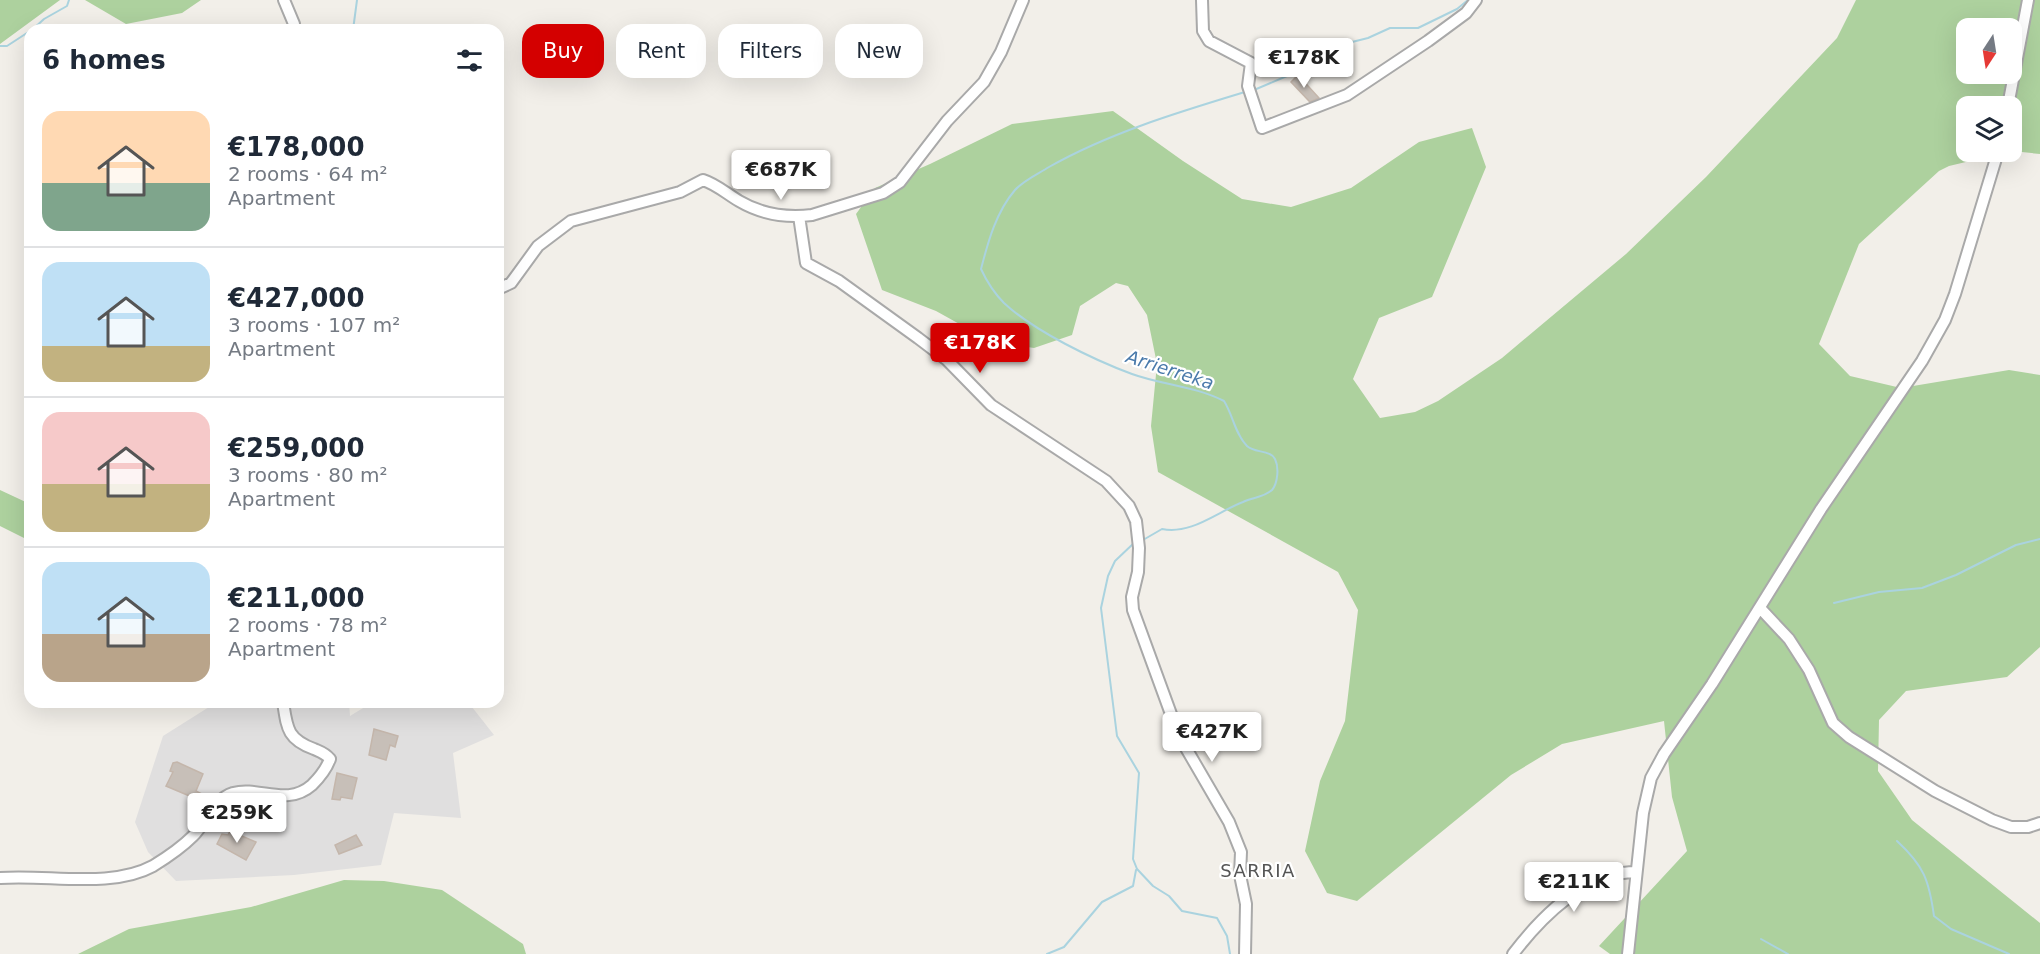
<!DOCTYPE html>
<html lang="en">
<head>
<meta charset="utf-8">
<style>
	body { margin:0; font-family:"DejaVu Sans",sans-serif; background:#f6f6f7; color:#1f2937; height:100vh; display:flex; flex-direction:column; font-size:22px; white-space:nowrap }
	* { box-sizing:border-box; margin:0 }
	p { font-size:20px; color:#747a83 }
	.icon { flex:none; width:33px; height:33px; fill:none; stroke:currentColor; stroke-width:2; stroke-linecap:round; stroke-linejoin:round }
	.map { position:relative; flex:1; overflow:hidden }
	.drawer { position:absolute; left:24px; top:24px; width:480px; height:684px; display:flex; flex-direction:column; background:#fff; border-radius:18px; box-shadow:0 6px 24px #0002 }
	.drawer>* { flex:none }
	.hud { position:absolute; left:522px; top:24px; width:570px; height:54px; display:flex; gap:12px }
	.needle { width:39px; rotate:192deg }
	.buttons { position:absolute; left:1956px; top:18px; display:grid; gap:12px }
	.buttons a { display:grid; place-items:center; width:66px; height:66px; border-radius:12px; background:#fff; box-shadow:0 6px 24px #0002; font-size:30px }
	.price { position:absolute; translate:-50% -51px; padding:0 14px; border-radius:6px; background:#fff; color:#222; font-size:20px; line-height:39px; filter:drop-shadow(0 2px 3px #0008) }
	.price::after { content:''; position:absolute; left:50%; top:36px; width:18px; height:14px; margin-left:-9px; background:inherit; clip-path:polygon(0 0,100% 0,50% 100%) }
	.price.active { background:#d40000; color:#fff }
	ul { padding:0; list-style:none }
	li { display:flex; align-items:center; gap:18px; height:150px; padding:0 18px }
	li+li { border-top:2px solid #e0e1e3 }
	li span { display:grid; place-items:center; flex:none; width:168px; height:120px; border-radius:18px; color:#555 }
	li>.icon { margin-inline-start:auto }
	span .icon { width:72px; height:72px; fill:#fffc; stroke-width:1 }
	li b { font-size:26px }
	h2 { display:flex; justify-content:space-between; align-items:center; height:72px; padding:0 18px; font-size:26px }
	.pill { padding:0 21px; border-radius:18px; background:#fff; box-shadow:0 6px 24px #0002; font-size:21px; line-height:54px }
	.pill.active { background:#d40000; color:#fff }
	.map>svg:first-child { display:block }
	.residential { fill:#e0dfdf }
	.forest { fill:#add19e; fill-rule:evenodd }
	.lines { fill:none; stroke-linecap:round; stroke-linejoin:round }
	.stream { stroke:#aad3df; stroke-width:2 }
	.building { fill:#c7bfb8; stroke:#c4b6ab; stroke-width:1.5 }
	.minor-casing { stroke:#a9a9a9; stroke-width:14 }
	.minor { stroke:#fff; stroke-width:10 }
	.labels { text-anchor:middle; stroke-width:4.5; stroke-linejoin:round; paint-order:stroke }
	.water-label { font-size:18px; font-style:italic; fill:#4a7aab; stroke:#fff }
	.neighbourhood-label { font-size:18px; letter-spacing:1.5px; fill:#555; stroke:#fff }
</style>
</head>
<body>
<div class="map">
<svg width="2040" height="954" viewBox="0 0 2040 954">
	<rect width="100%" height="100%" fill="#f2efe9"/>
	<path class="residential" d="M 217,702 L 349,702 L 350,716 L 373,702 L 401,702 L 424,708 L 429,702 L 468,702 L 494,735 L 453,753 L 461,818 L 394,813 L 381,865 L 294,875 L 176,881 L 148,852 L 135,822 L 163,736 Z"/>
	<path class="forest" d="M 0,0 L 60,0 L 0,44 Z
		M 85,0 L 201,0 L 182,13 L 126,24 Z
		M 1856,0 L 2040,0 L 2040,154 L 2012,151 L 2012,106 L 1966,106 L 1966,152 L 2008,152 L 1949,166 L 1939,171 L 1859,244 L 1819,344 L 1850,376 L 1901,388 L 2009,370 L 2040,375 L 2040,647 L 2007,677 L 1906,691 L 1879,720 L 1878,771 L 1912,820 L 2040,923 L 2040,954 L 1610,954 L 1599,946 L 1687,851 L 1672,797 L 1664,721 L 1562,744 L 1511,775 L 1357,901 L 1327,893 L 1305,851 L 1320,781 L 1345,721 L 1358,610 L 1338,572 L 1158,472 L 1151,426 L 1157,364 L 1147,315 L 1128,286 L 1116,283 L 1080,306 L 1072,335 L 1034,348 L 990,341 L 936,311 L 882,290 L 856,214 L 875,188 L 930,164 L 1012,124 L 1113,111 L 1183,161 L 1242,199 L 1291,207 L 1351,188 L 1419,142 L 1472,128 L 1486,167 L 1432,297 L 1379,318 L 1353,379 L 1380,418 L 1415,412 L 1438,401 L 1502,358 L 1626,254 L 1706,177 L 1837,38 ZM 1966,28 L 2012,28 L 2012,74 L 1966,74 Z
		M 0,490 L 30,504 L 30,541 L 0,526 Z
		M 344,880 L 384,881 L 442,890 L 523,944 L 526,954 L 78,954 L 129,929 L 251,907 Z"/>
	<g class="lines">
		<path class="stream" d="M 32,30 L 44,19 L 67,6 L 69,0
			M 353,30 L 357,0
			M 0,46 L 7,46 L 30,31
			M 1254,90 L 1287,76 L 1340,45 L 1368,38 L 1390,28 L 1418,28 L 1457,9 L 1468,0
			M 1143,540 L 1162,529 C 1191,535 1217,512 1243,502 C 1253,497 1263,498 1272,490 C 1278,483 1279,467 1275,459 C 1271,450 1254,453 1247,446 C 1235,434 1233,415 1224,401 C 1195,386 1162,385 1132,374 C 1094,360 1034,331 1004,303 C 994,293 987,282 981,269 C 988,242 996,212 1015,190 C 1024,180 1038,174 1049,167 C 1109,133 1179,112 1245,92
			M 1135,542 L 1115,561 L 1108,576 L 1101,608 L 1117,736 L 1139,773 L 1133,859 L 1137,869 L 1153,886 L 1169,896 L 1182,911 L 1217,918 L 1227,936 L 1230,954
			M 1834,603 L 1879,592 L 1922,588 L 1956,575 L 2016,545 L 2040,539
			M 1897,841 C 1924,866 1929,880 1934,916 L 1951,929 L 2009,954
			M 1761,939 L 1788,954
			M 1047,954 L 1064,947 L 1102,902 L 1133,886 L 1136,870"/>
	</g>
	<path class="building" d="M 1298,75 L 1319,98 L 1310,102 L 1291,82 Z
		M 374,729 L 398,736 L 395,747 L 390,745 L 386,760 L 369,755 Z
		M 177,762 L 203,774 L 196,791 L 202,794 L 199,800 L 166,786 L 173,772 L 170,771 L 173,763 Z
		M 337,773 L 357,778 L 352,799 L 341,797 L 340,800 L 332,799 Z
		M 230,831 L 256,842 L 246,860 L 217,844 L 222,834 L 228,835 Z
		M 356,835 L 362,845 L 339,854 L 335,845 Z"/>
	<g class="lines">
		<g class="minor-casing">
			<path id="minor" d="M 284,0 L 294,24 L 293,30
				M 1202,0 L 1203,31 L 1209,41 L 1251,63 L 1248,86 L 1262,128 L 1347,95 L 1428,41 L 1466,13 L 1476,0
				M 2008,106 L 2028,0
				M 799,216 L 806,263 L 839,281 L 918,338 L 947,360 L 991,405 L 1106,481 L 1129,506 L 1136,521 L 1139,548 L 1138,572 L 1132,597 L 1133,610 L 1179,736 L 1229,822 L 1241,852 L 1240,875 L 1246,904 L 1245,954
				M 498,289 L 511,283 L 538,246 L 571,221 L 680,192 L 703,180 C 716,184 727,194 739,201 C 761,214 787,218 812,215 L 883,193 L 900,182 L 947,121 L 984,82 L 1001,52 L 1023,0
				M 1760,608 L 1789,639 L 1809,670 L 1833,723 L 1849,737 L 1935,791 L 1992,820 L 2011,827 L 2028,827 L 2040,823
				M 0,878 C 47,874 111,889 153,866 C 166,858 182,847 193,836 C 206,823 214,799 233,793 C 260,786 287,807 312,785 C 320,777 326,770 330,759 C 325,753 321,752 314,749 C 287,739 287,728 283,702
				M 1513,954 C 1542,916 1586,872 1636,872
				M 1628,954 L 1643,813 L 1651,778 L 1664,754 L 1712,684 L 1821,509 L 1922,361 L 1945,320 L 1955,294 L 1998,152"/>
		</g>
		<use href="#minor" class="minor"/>
	</g>
	<g class="labels">
		<g class="water-label">
			<text transform="translate(1170 370) rotate(18)" y="6">Arrierreka</text>
		</g>
		<g class="neighbourhood-label">
			<text x="1258" y="877">SARRIA</text>
		</g>
	</g>
</svg>
<div class="buttons">
<a><svg class="needle" viewBox="-14 -14 28 28"><path d="M0-13l5 13h-10z" fill="#e53935"/><path d="M0 13l5-13h-10z" fill="#747a83"/></svg></a>
<a><svg class="icon" aria-label="layers" viewBox="0 0 24 24"><path d="M12 4l9 5-9 5-9-5zM3 14l9 5 9-5"/></svg></a>
</div>
<b class="price" style="left:1304px;top:89px">€178K</b>
<b class="price" style="left:781px;top:201px">€687K</b>
<b class="price active" style="left:980px;top:374px">€178K</b>
<b class="price" style="left:1212px;top:763px">€427K</b>
<b class="price" style="left:237px;top:844px">€259K</b>
<b class="price" style="left:1574px;top:913px">€211K</b>
<div class="hud">
<a class="pill active">Buy</a>
<a class="pill">Rent</a>
<a class="pill">Filters</a>
<a class="pill">New</a>
</div>
<section class="drawer">
<h2>6 homes<svg class="icon" aria-label="filters" viewBox="0 0 24 24"><path d="M4 7h16M4 17h16"/><circle cx="9" cy="7" r="2"/><circle cx="15" cy="17" r="2"/></svg></h2>
<ul>
<li><span style="background:linear-gradient(#ffd9b3 60%,#7fa58c 0)"><svg class="icon" aria-label="home" viewBox="0 0 24 24"><path d="M3 11l9-7 9 7M6 9v11h12V9"/></svg></span><div><b>€178,000</b><p>2 rooms · 64 m²</p><p>Apartment</p></div></li>
<li><span style="background:linear-gradient(#bfe0f5 70%,#c2b280 0)"><svg class="icon" aria-label="home" viewBox="0 0 24 24"><path d="M3 11l9-7 9 7M6 9v11h12V9"/></svg></span><div><b>€427,000</b><p>3 rooms · 107 m²</p><p>Apartment</p></div></li>
<li><span style="background:linear-gradient(#f6c9c9 60%,#c2b280 0)"><svg class="icon" aria-label="home" viewBox="0 0 24 24"><path d="M3 11l9-7 9 7M6 9v11h12V9"/></svg></span><div><b>€259,000</b><p>3 rooms · 80 m²</p><p>Apartment</p></div></li>
<li><span style="background:linear-gradient(#bfe0f5 60%,#b9a48a 0)"><svg class="icon" aria-label="home" viewBox="0 0 24 24"><path d="M3 11l9-7 9 7M6 9v11h12V9"/></svg></span><div><b>€211,000</b><p>2 rooms · 78 m²</p><p>Apartment</p></div></li>
</ul>
</section>
</div>
</body>
</html>
